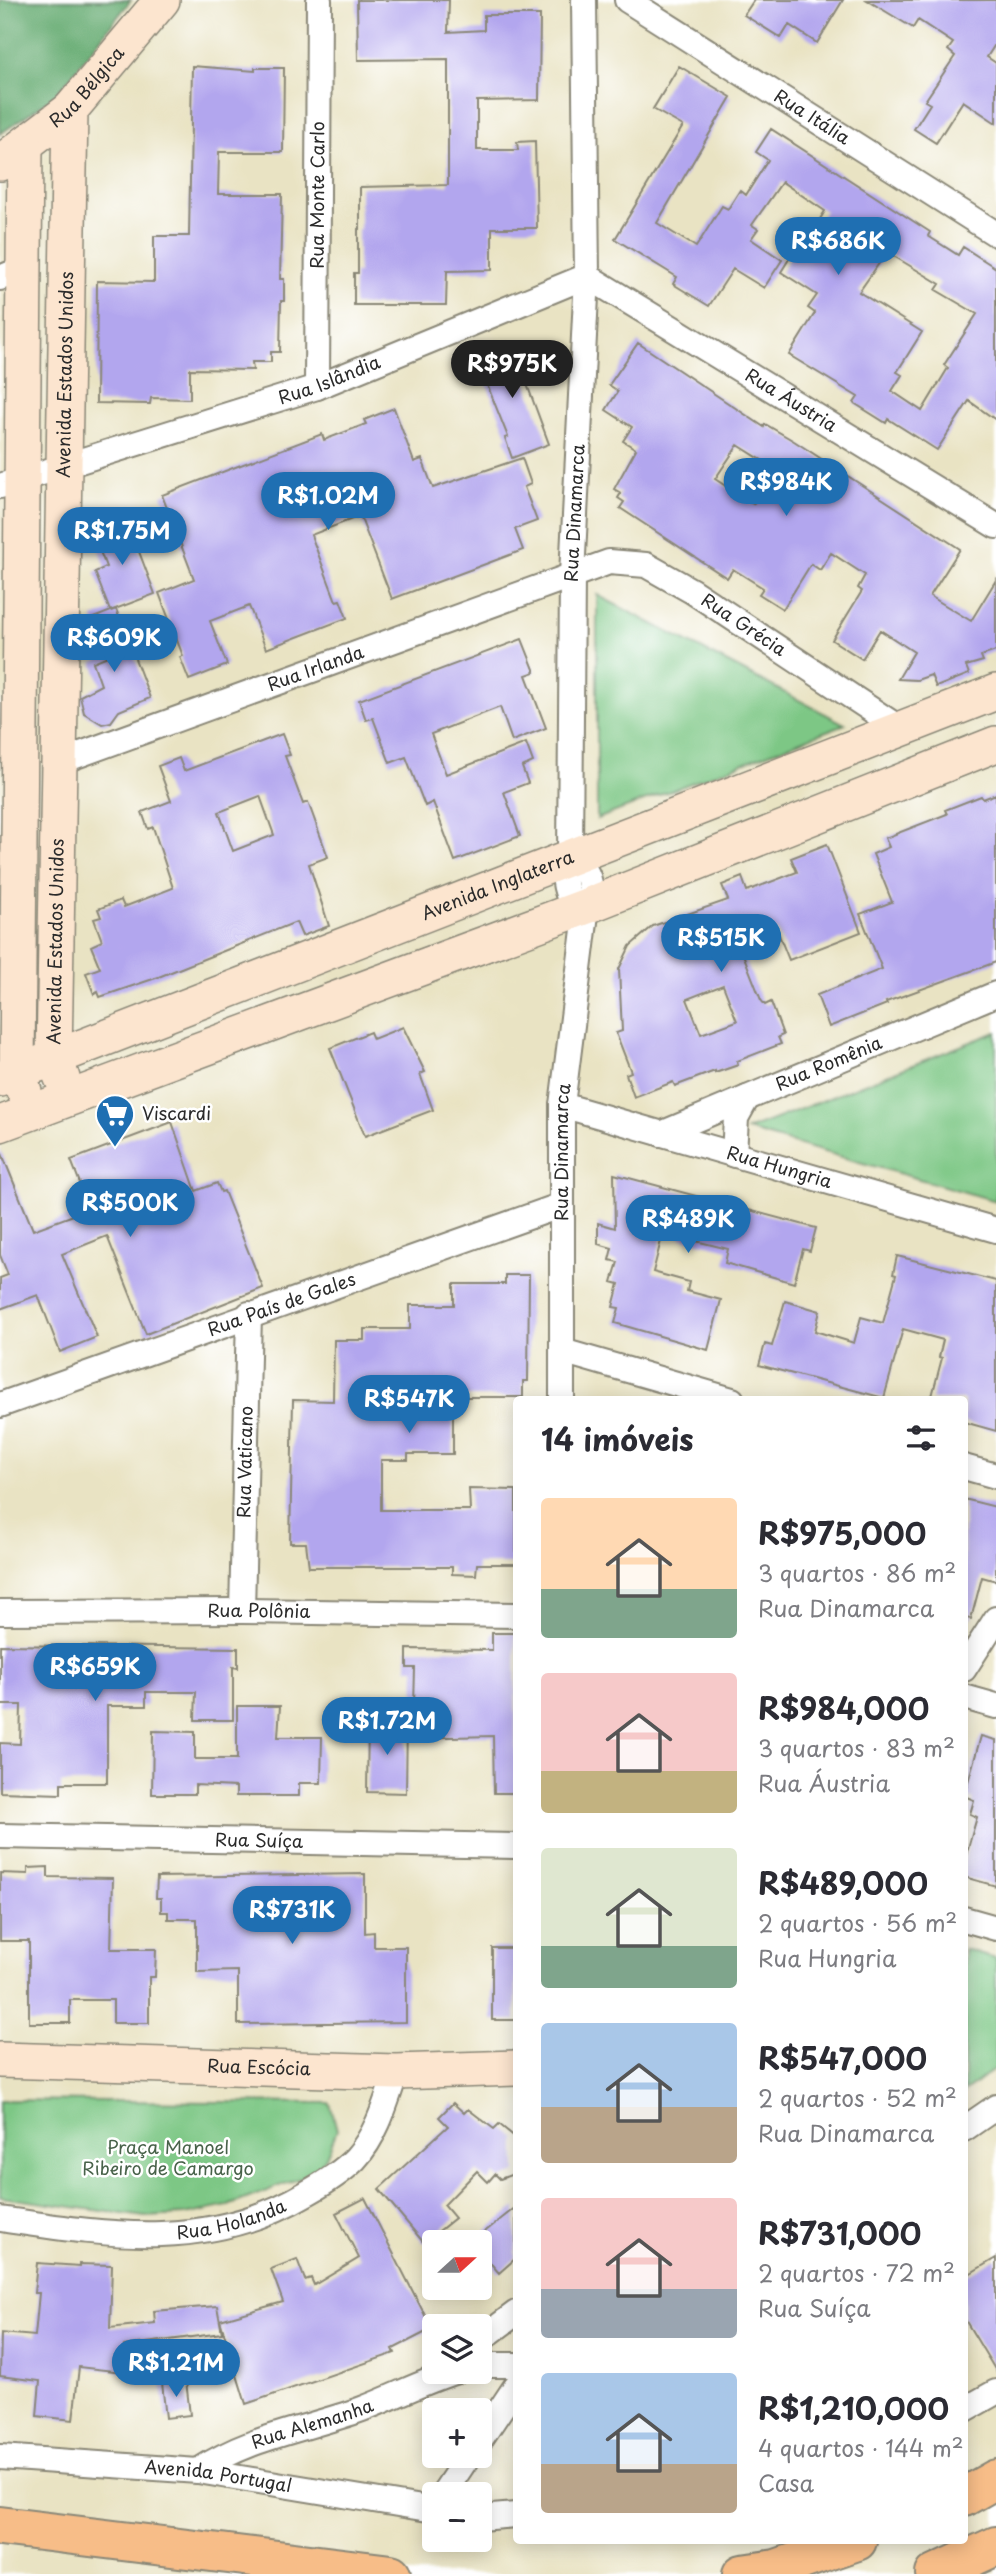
<!DOCTYPE html>
<html lang="pt">
<head>
<meta charset="utf-8">
<style>
	body { margin:0; font-family:"Playpen Sans",sans-serif; background:#f7f7f7; color:#2b2b33; height:100vh; display:flex; flex-direction:column; font-size:26px; white-space:nowrap }
	* { box-sizing:border-box; margin:0 }
	p { font-size:23px; color:#7c7c81 }
	.icon { flex:none; width:38px; height:38px; fill:none; stroke:currentColor; stroke-width:2; stroke-linecap:round; stroke-linejoin:round }
	.map { position:relative; flex:1; overflow:hidden }
	.drawer { position:absolute; left:513px; top:1396px; width:455px; height:1148px; display:flex; flex-direction:column; background:#fff; border-radius:7px; box-shadow:0 4px 18px #0003 }
	.drawer>* { flex:none }
	.needle { width:46px; rotate:69deg }
	.controls { position:absolute; left:422px; top:2230px; display:grid; gap:14px }
	.controls a { display:grid; place-items:center; width:70px; height:70px; border-radius:7px; background:#fff; box-shadow:0 4px 18px #0003; font-size:35px }
	.price { position:absolute; translate:-50% -60px; padding:0 16px; border-radius:24px; background:#1f6fb2; color:#fff; font-size:23px; line-height:46px; filter:drop-shadow(0 2px 4px #0008) }
	.price::after { content:''; position:absolute; left:50%; top:42px; width:21px; height:16px; margin-left:-10px; background:inherit; clip-path:polygon(0 0,100% 0,50% 100%) }
	.price.current { background:#222; color:#fff }
	ul { padding:0; list-style:none }
	li { display:flex; align-items:center; gap:21px; height:175px; padding:0 28px }
	li span { display:grid; place-items:center; flex:none; width:196px; height:140px; border-radius:7px; color:#555 }
	li>.icon { margin-inline-start:auto }
	span .icon { width:84px; height:84px; fill:#fffc; stroke-width:1 }
	li b { font-size:30px }
	h2 { display:flex; justify-content:space-between; align-items:center; height:84px; padding:0 28px; font-size:30px }
	.map>svg:first-child { display:block }
	.green { fill:#7dc785; stroke:#547958; stroke-width:2 }
	.forest { fill:#66ac72; stroke:#486c4e; stroke-width:2 }
	.building { fill:#b2a6ee; fill-rule:evenodd }
	.lines { fill:none; stroke-linecap:round; stroke-linejoin:round }
	.street-casing { stroke:#8a8777; stroke-width:28 }
	.secondary-casing { stroke:#8a8777; stroke-width:38 }
	.highway-casing { stroke:#8a8777; stroke-width:42 }
	.street { stroke:#fff; stroke-width:24 }
	.secondary { stroke:#fce5cf; stroke-width:35 }
	.highway { stroke:#f7bd88; stroke-width:38 }
	.labels { text-anchor:middle; stroke-width:5; stroke-linejoin:round; paint-order:stroke }
	.street-label { font-size:18px; fill:#2b2b2b; stroke:#fff }
	.poi-label { font-size:18px; fill:#2b2b2b; stroke:#fff; text-anchor:start }
	.park-label { font-size:18px; fill:#48624a; stroke:#fff }
</style>
</head>
<body>
<div class="map">
<svg width="996" height="2574" viewBox="0 0 996 2574">
	<rect width="100%" height="100%" fill="#fff"/>
	<filter id="ink" filterUnits="userSpaceOnUse"><feTurbulence type="fractalNoise" baseFrequency=".0143" numOctaves="2"/><feDisplacementMap in="SourceGraphic" scale="14" xChannelSelector="R" yChannelSelector="G"/><feConvolveMatrix kernelMatrix="1 2 1 2 8 2 1 2 1" color-interpolation-filters="sRGB"/></filter>
	<filter id="wash" filterUnits="userSpaceOnUse"><feTurbulence type="fractalNoise" baseFrequency=".00686" numOctaves="4" result="noise"/><feDisplacementMap in="SourceGraphic" scale="28" xChannelSelector="R" yChannelSelector="G"/><feGaussianBlur stdDeviation="1.57" result="paint"/><feColorMatrix in="noise" values="0 0 0 0 0 0 0 0 0 0 0 0 0 0 0 0 0 1.4 0 .05"/><feComposite in="paint" operator="in"/></filter>
	<g filter="url(#wash)">
		<rect width="100%" height="100%" fill="#e9e3c3"/>
		<path class="green" d="M 597,595 L 845,724 L 597,819 Z
			M 996,1032 L 996,1201 L 747,1130 Z
			M 964,1949 L 996,1958 L 996,2068 L 964,2092 Z
			M 0,2100 L 330,2103 L 337,2130 L 326,2157 L 316,2169 L 303,2177 L 228,2206 L 185,2215 L 145,2217 L 0,2197 Z"/>
		<path class="forest" d="M 0,0 L 131,0 L 57,94 L 0,134 Z"/>
		<g id="blocks">
			<path class="building" d="M 357,0 L 449,0 L 448,32 L 484,30 L 484,15 L 540,15 L 539,100 L 477,101 L 477,150 L 518,150 L 517,142 L 535,141 L 537,228 L 492,228 L 492,270 L 447,271 L 446,305 L 354,305 L 354,273 L 358,273 L 358,229 L 360,229 L 360,187 L 448,185 L 448,59 L 358,60 Z
				M 754,0 L 843,0 L 817,43 L 789,25 L 781,38 L 744,15 Z
				M 867,0 L 996,0 L 996,43 L 987,57 L 996,63 L 996,123 L 963,101 L 936,143 L 914,129 L 930,104 L 925,101 L 955,56 L 948,50 L 953,43 L 918,20 L 913,28 Z
				M 192,66 L 255,71 L 255,68 L 284,68 L 283,152 L 219,152 L 218,194 L 282,194 L 280,279 L 284,279 L 284,301 L 281,301 L 280,352 L 271,352 L 271,362 L 252,362 L 253,370 L 190,369 L 190,399 L 151,398 L 150,404 L 96,403 L 97,281 L 154,282 L 154,236 L 189,236 Z
				M 679,66 L 731,97 L 657,223 L 696,247 L 722,206 L 728,209 L 740,190 L 746,195 L 768,160 L 756,152 L 771,129 L 930,232 L 928,236 L 958,255 L 963,247 L 996,268 L 996,420 L 969,401 L 937,450 L 888,419 L 886,423 L 854,403 L 858,397 L 789,355 L 815,313 L 808,308 L 817,295 L 781,272 L 794,251 L 798,254 L 825,211 L 782,182 L 752,225 L 758,229 L 751,239 L 782,260 L 764,288 L 733,269 L 709,306 L 673,284 L 677,277 L 615,239 L 683,126 L 653,109 ZM 887,252 L 940,284 L 936,290 L 977,314 L 944,365 L 948,368 L 922,411 L 892,391 L 902,375 L 897,372 L 922,332 L 859,292 Z
				M 507,342 L 512,362 L 518,360 L 549,444 L 512,458 L 505,438 L 508,437 L 475,354 Z
				M 638,343 L 764,427 L 765,424 L 794,441 L 960,549 L 930,596 L 971,621 L 996,580 L 996,651 L 981,656 L 983,661 L 966,666 L 969,674 L 936,687 L 931,675 L 917,680 L 898,679 L 914,652 L 880,630 L 862,659 L 832,640 L 862,591 L 858,588 L 865,575 L 831,553 L 820,570 L 811,564 L 783,609 L 759,594 L 763,588 L 733,569 L 727,578 L 620,508 L 624,502 L 618,498 L 621,493 L 614,489 L 636,449 L 623,441 L 632,427 L 606,410 L 618,391 L 609,385 ZM 738,445 L 776,469 L 753,504 L 715,479 Z
				M 394,408 L 414,462 L 422,459 L 433,488 L 522,458 L 531,484 L 524,487 L 537,521 L 515,529 L 523,550 L 392,599 L 360,516 L 311,535 L 336,601 L 340,600 L 347,618 L 266,649 L 249,606 L 210,621 L 227,665 L 189,680 L 180,657 L 183,656 L 159,593 L 194,579 L 162,495 L 322,434 L 324,440 L 366,424 L 364,420 Z
				M 127,520 L 155,594 L 110,611 L 95,572 L 106,567 L 93,533 Z
				M 116,609 L 150,698 L 119,711 L 111,722 L 102,724 L 84,713 L 80,696 L 101,685 L 93,662 L 108,656 L 93,618 Z
				M 522,639 L 535,672 L 526,675 L 546,728 L 512,741 L 500,707 L 431,734 L 446,774 L 526,743 L 533,762 L 522,767 L 528,783 L 504,792 L 520,836 L 455,861 L 433,802 L 425,806 L 406,757 L 390,763 L 373,718 L 366,720 L 359,700 Z
				M 282,734 L 290,755 L 285,756 L 303,804 L 308,802 L 328,857 L 309,864 L 329,926 L 302,936 L 296,922 L 156,978 L 100,997 L 98,992 L 94,994 L 86,973 L 100,968 L 91,946 L 102,941 L 94,919 L 101,917 L 98,909 L 121,900 L 124,907 L 173,888 L 153,827 L 148,829 L 142,812 L 171,801 L 158,766 L 179,758 L 184,771 ZM 260,796 L 274,835 L 233,851 L 219,812 Z
				M 996,794 L 996,962 L 886,1002 L 887,1004 L 829,1027 L 817,995 L 882,969 L 860,914 L 892,902 L 873,854 L 889,847 L 885,838 L 947,814 L 945,810 L 981,796 L 983,799 Z
				M 827,844 L 861,932 L 789,960 L 777,930 L 739,944 L 761,1000 L 765,1005 L 771,1002 L 783,1035 L 778,1037 L 781,1044 L 737,1061 L 738,1065 L 715,1073 L 715,1071 L 675,1086 L 673,1082 L 634,1097 L 626,1074 L 631,1072 L 616,1033 L 622,1031 L 619,969 L 630,946 L 653,926 L 728,900 L 722,885 L 742,877 L 747,891 L 797,872 L 791,858 ZM 723,985 L 737,1021 L 701,1034 L 687,999 Z
				M 403,1027 L 425,1072 L 420,1074 L 433,1110 L 365,1136 L 330,1048 L 370,1032 L 373,1039 Z
				M 172,1122 L 196,1191 L 217,1183 L 221,1192 L 224,1191 L 263,1288 L 146,1334 L 107,1236 L 62,1254 L 97,1337 L 60,1352 L 38,1295 L 0,1309 L 0,1278 L 8,1275 L 0,1255 L 0,1149 L 33,1230 L 90,1209 L 71,1160 Z
				M 614,1174 L 816,1228 L 810,1251 L 803,1249 L 794,1283 L 725,1263 L 728,1249 L 663,1233 L 653,1272 L 689,1282 L 687,1291 L 721,1300 L 708,1350 L 615,1323 L 619,1308 L 613,1307 L 619,1284 L 612,1282 L 618,1262 L 609,1260 L 612,1248 L 598,1244 L 598,1223 L 615,1228 Z
				M 897,1256 L 996,1281 L 996,1431 L 964,1422 L 964,1400 L 931,1400 L 942,1358 L 939,1357 L 943,1340 L 903,1329 L 884,1398 L 759,1365 L 765,1344 L 772,1346 L 785,1301 L 820,1311 L 815,1331 L 854,1343 L 861,1317 L 883,1323 L 896,1275 L 893,1274 Z
				M 505,1275 L 529,1275 L 528,1381 L 523,1381 L 523,1397 L 465,1397 L 465,1403 L 453,1403 L 453,1454 L 408,1454 L 408,1460 L 381,1460 L 381,1510 L 470,1510 L 469,1489 L 516,1490 L 516,1564 L 477,1564 L 476,1575 L 452,1574 L 452,1567 L 309,1567 L 306,1543 L 290,1543 L 293,1400 L 333,1401 L 334,1340 L 364,1340 L 364,1329 L 410,1329 L 410,1305 L 454,1305 L 454,1284 L 505,1284 Z
				M 964,1499 L 996,1507 L 996,1581 L 982,1577 L 971,1619 L 964,1618 Z
				M 492,1633 L 515,1633 L 516,1793 L 494,1793 L 493,1736 L 407,1738 L 407,1707 L 414,1707 L 415,1668 L 407,1668 L 407,1649 L 492,1650 Z
				M 0,1645 L 238,1648 L 238,1668 L 233,1667 L 233,1720 L 195,1720 L 196,1692 L 146,1692 L 146,1706 L 107,1706 L 107,1783 L 61,1783 L 61,1794 L 0,1792 L 0,1743 L 20,1744 L 21,1705 L 0,1705 Z
				M 237,1706 L 280,1706 L 278,1737 L 322,1737 L 321,1783 L 299,1783 L 299,1796 L 236,1796 L 236,1787 L 195,1785 L 195,1794 L 152,1794 L 153,1731 L 195,1732 L 195,1759 L 237,1759 Z
				M 368,1721 L 407,1721 L 406,1793 L 367,1792 Z
				M 981,1736 L 996,1740 L 996,1886 L 964,1877 L 964,1862 L 977,1817 L 970,1814 L 974,1800 L 964,1796 Z
				M 48,1867 L 48,1877 L 113,1878 L 111,1949 L 156,1949 L 155,1977 L 149,1977 L 149,2023 L 113,2023 L 113,2000 L 70,2000 L 70,2023 L 29,2023 L 29,1941 L 0,1941 L 0,1873 L 28,1874 L 28,1868 Z
				M 365,1874 L 365,1933 L 374,1932 L 374,1947 L 406,1947 L 406,2022 L 238,2024 L 238,1971 L 197,1972 L 197,1919 L 168,1919 L 168,1912 L 161,1912 L 161,1898 L 156,1898 L 157,1877 Z
				M 492,1948 L 516,1948 L 516,2020 L 492,2020 Z
				M 453,2103 L 464,2113 L 468,2109 L 494,2129 L 499,2124 L 516,2138 L 516,2173 L 500,2179 L 495,2174 L 488,2182 L 477,2171 L 444,2205 L 455,2218 L 424,2243 L 379,2189 L 448,2126 L 439,2117 Z
				M 365,2198 L 432,2329 L 393,2349 L 395,2353 L 246,2404 L 220,2320 L 283,2302 L 271,2269 L 297,2259 L 305,2280 L 311,2278 L 314,2285 L 359,2258 L 336,2213 Z
				M 516,2207 L 516,2258 L 499,2273 L 480,2251 L 480,2242 L 472,2242 Z
				M 996,2258 L 996,2371 L 964,2318 L 964,2277 Z
				M 37,2263 L 79,2266 L 79,2264 L 112,2265 L 110,2328 L 155,2323 L 154,2311 L 217,2306 L 222,2333 L 124,2346 L 122,2372 L 79,2367 L 73,2420 L 37,2416 L 40,2381 L 0,2376 L 1,2333 L 35,2336 L 39,2293 L 34,2293 Z
				M 186,2381 L 190,2415 L 166,2418 L 162,2383 Z"/>
		</g>
	</g>
	<g filter="url(#ink)">
		<use href="#blocks" fill-opacity="0" stroke="#8a8777" stroke-width="2"/>
		<g class="lines">
			<g class="street-casing">
				<g id="street">
					<path d="M 584,0 L 587,276 L 572,575 L 570,858 C 563,873 563,882 569,897 L 587,906"/>
					<path id="s1" d="M 627,0 L 996,234"/>
					<path d="M 0,278 L 24,268"/>
					<path id="s2" d="M 317,387 L 319,0"/>
					<path id="s3" d="M 0,486 L 317,387 L 587,276 L 996,526"/>
					<path id="s4" d="M 59,762 L 609,562 L 646,565 L 692,591 L 902,730"/>
					<path id="s5" d="M 562,1105 L 996,1230"/>
					<path id="s6" d="M 661,1134 L 996,994"/>
					<path d="M 734,1155 L 736,1118 L 747,1098"/>
					<path d="M 562,1351 L 732,1400"/>
					<path id="s7" d="M 562,1400 L 562,1105 L 587,906 C 596,889 588,865 570,858"/>
					<path id="s8" d="M 0,1405 L 562,1205"/>
					<path d="M 964,1467 L 996,1476"/>
					<path id="s9" d="M 242,1611 L 249,1314"/>
					<path id="s10" d="M 0,1612 L 242,1611 L 516,1615"/>
					<path d="M 964,1669 L 996,1619"/>
					<path d="M 964,1697 L 996,1706"/>
					<path id="s11" d="M 0,1836 L 516,1846"/>
					<path d="M 964,1919 L 996,1928"/>
					<path d="M 964,2129 L 996,2107"/>
					<path id="s12" d="M 0,2219 C 108,2235 208,2252 307,2193 C 323,2184 342,2172 355,2159 C 377,2135 386,2102 396,2072"/>
					<path d="M 480,2340 L 516,2313"/>
					<path d="M 480,2365 L 516,2365"/>
					<path d="M 964,2410 L 996,2392"/>
					<path d="M 480,2440 L 516,2386"/>
					<path id="s13" d="M 0,2457 L 198,2471 L 434,2510"/>
					<path id="s14" d="M 198,2471 C 251,2436 304,2430 362,2409 C 394,2397 424,2381 457,2371"/>
					<path d="M 443,2494 L 469,2455"/>
					<path d="M 480,2518 L 516,2515"/>
				</g>
			</g>
			<g class="secondary-casing">
				<g id="secondary">
					<path id="s15" d="M 0,163 L 70,110 L 162,0"/>
					<path id="s16" d="M 62,1078 L 54,1058 L 70,110"/>
					<path id="s17" d="M 0,1079 L 996,692"/>
					<path d="M 24,1091 L 17,1072 L 25,147"/>
					<path d="M 0,1124 L 587,906 L 996,744"/>
					<path id="s18" d="M 0,2060 L 396,2072 L 516,2068"/>
				</g>
			</g>
			<g class="highway-casing">
				<path id="highway" d="M 964,2497 L 996,2479
					M 0,2526 L 391,2574
					M 742,2574 L 776,2569 L 857,2541
					M 935,2574 L 996,2546"/>
			</g>
			<use href="#street" class="street"/>
			<use href="#secondary" class="secondary"/>
			<use href="#highway" class="highway"/>
		</g>
	</g>
	<defs>
		<g id="supermarket-pin" transform="scale(2.0125)"><path d="M0 17L-7.5 6A9.5 9.5 0 1 1 7.5 6Z" fill="#1f6fb2" stroke="#fff"/><path d="M-6-5.5h2.5l.6 2H6L4.5 2H-2.5L-4.4-4H-6ZM-1.5 3.2a1.3 1.3 0 1 0 .1 0ZM3 3.2a1.3 1.3 0 1 0 .1 0Z" fill="#fff"/></g>
	</defs>
	<g fill-rule="evenodd">
		<use href="#supermarket-pin" x="115" y="1114"/>
	</g>
	<g class="labels">
		<g class="street-label">
			<text dy="6" stroke="none"><textPath href="#s15" startOffset="116">Rua Bélgica</textPath></text>
			<text dy="6" stroke="none"><textPath href="#s1" startOffset="219">Rua Itália</textPath></text>
			<text dy="6" stroke="none"><textPath href="#s2" startOffset="192">Rua Monte Carlo</textPath></text>
			<text dy="6" stroke="none"><textPath href="#s16" startOffset="705">Avenida Estados Unidos</textPath></text>
			<text dy="6" stroke="none"><textPath href="#s3" startOffset="346">Rua Islândia</textPath></text>
			<text dy="6" stroke="none"><textPath href="#s3" startOffset="863">Rua Áustria</textPath></text>
			<text transform="translate(575 513) rotate(-87)" y="6">Rua Dinamarca</text>
			<text dy="6" stroke="none"><textPath href="#s4" startOffset="737">Rua Grécia</textPath></text>
			<text dy="6" stroke="none"><textPath href="#s4" startOffset="273">Rua Irlanda</textPath></text>
			<text dy="6" stroke="none"><textPath href="#s17" startOffset="534">Avenida Inglaterra</textPath></text>
			<text dy="6" stroke="none"><textPath href="#s16" startOffset="138">Avenida Estados Unidos</textPath></text>
			<text dy="6" stroke="none"><textPath href="#s6" startOffset="182">Rua Romênia</textPath></text>
			<text dy="6" stroke="none"><textPath href="#s7" startOffset="248">Rua Dinamarca</textPath></text>
			<text dy="6" stroke="none"><textPath href="#s5" startOffset="226">Rua Hungria</textPath></text>
			<text dy="6" stroke="none"><textPath href="#s8" startOffset="299">Rua País de Gales</textPath></text>
			<text dy="6" stroke="none"><textPath href="#s9" startOffset="149">Rua Vaticano</textPath></text>
			<text dy="6" stroke="none"><textPath href="#s10" startOffset="259">Rua Polônia</textPath></text>
			<text dy="6" stroke="none"><textPath href="#s11" startOffset="259">Rua Suíça</textPath></text>
			<text dy="6" stroke="none"><textPath href="#s18" startOffset="259">Rua Escócia</textPath></text>
			<text dy="6" stroke="none"><textPath href="#s12" startOffset="234">Rua Holanda</textPath></text>
			<text dy="6" stroke="none"><textPath href="#s14" startOffset="124">Rua Alemanha</textPath></text>
			<text dy="6" stroke="none"><textPath href="#s13" startOffset="219">Avenida Portugal</textPath></text>
		</g>
		<g class="poi-label">
			<text x="142" y="1120">Viscardi</text>
		</g>
		<g class="park-label">
			<text x="168" y="2154">Praça Manoel<tspan x="168" dy="21">Ribeiro de Camargo</tspan></text>
		</g>
	</g>
</svg>
<div class="controls">
<a><svg class="needle" viewBox="-14 -14 28 28"><path d="M0-13l5 13h-10z" fill="#e53935"/><path d="M0 13l5-13h-10z" fill="#7c7c81"/></svg></a>
<a><svg class="icon" aria-label="layers" viewBox="0 0 24 24"><path d="M12 4l9 5-9 5-9-5zM3 14l9 5 9-5"/></svg></a>
<a>+</a>
<a>−</a>
</div>
<b class="price" style="left:838px;top:277px">R$686K</b>
<b class="price current" style="left:512px;top:400px">R$975K</b>
<b class="price" style="left:786px;top:518px">R$984K</b>
<b class="price" style="left:328px;top:532px">R$1.02M</b>
<b class="price" style="left:122px;top:567px">R$1.75M</b>
<b class="price" style="left:114px;top:674px">R$609K</b>
<b class="price" style="left:721px;top:974px">R$515K</b>
<b class="price" style="left:130px;top:1239px">R$500K</b>
<b class="price" style="left:688px;top:1255px">R$489K</b>
<b class="price" style="left:409px;top:1435px">R$547K</b>
<b class="price" style="left:95px;top:1703px">R$659K</b>
<b class="price" style="left:387px;top:1757px">R$1.72M</b>
<b class="price" style="left:292px;top:1946px">R$731K</b>
<b class="price" style="left:176px;top:2399px">R$1.21M</b>
<section class="drawer">
<h2>14 imóveis<svg class="icon" aria-label="filters" viewBox="0 0 24 24"><path d="M4 7h16M4 17h16"/><circle cx="9" cy="7" r="2"/><circle cx="15" cy="17" r="2"/></svg></h2>
<ul>
<li><span style="background:linear-gradient(#ffd9b3 65%,#7fa58c 0)"><svg class="icon" aria-label="home" viewBox="0 0 24 24"><path d="M3 11l9-7 9 7M6 9v11h12V9"/></svg></span><div><b>R$975,000</b><p>3 quartos · 86 m²</p><p>Rua Dinamarca</p></div></li>
<li><span style="background:linear-gradient(#f6c9c9 70%,#c2b280 0)"><svg class="icon" aria-label="home" viewBox="0 0 24 24"><path d="M3 11l9-7 9 7M6 9v11h12V9"/></svg></span><div><b>R$984,000</b><p>3 quartos · 83 m²</p><p>Rua Áustria</p></div></li>
<li><span style="background:linear-gradient(#dfe7d0 70%,#7fa58c 0)"><svg class="icon" aria-label="home" viewBox="0 0 24 24"><path d="M3 11l9-7 9 7M6 9v11h12V9"/></svg></span><div><b>R$489,000</b><p>2 quartos · 56 m²</p><p>Rua Hungria</p></div></li>
<li><span style="background:linear-gradient(#a9c7e8 60%,#b9a48a 0)"><svg class="icon" aria-label="home" viewBox="0 0 24 24"><path d="M3 11l9-7 9 7M6 9v11h12V9"/></svg></span><div><b>R$547,000</b><p>2 quartos · 52 m²</p><p>Rua Dinamarca</p></div></li>
<li><span style="background:linear-gradient(#f6c9c9 65%,#9aa5b1 0)"><svg class="icon" aria-label="home" viewBox="0 0 24 24"><path d="M3 11l9-7 9 7M6 9v11h12V9"/></svg></span><div><b>R$731,000</b><p>2 quartos · 72 m²</p><p>Rua Suíça</p></div></li>
<li><span style="background:linear-gradient(#a9c7e8 65%,#b9a48a 0)"><svg class="icon" aria-label="home" viewBox="0 0 24 24"><path d="M3 11l9-7 9 7M6 9v11h12V9"/></svg></span><div><b>R$1,210,000</b><p>4 quartos · 144 m²</p><p>Casa</p></div></li>
</ul>
</section>
</div>
</body>
</html>
